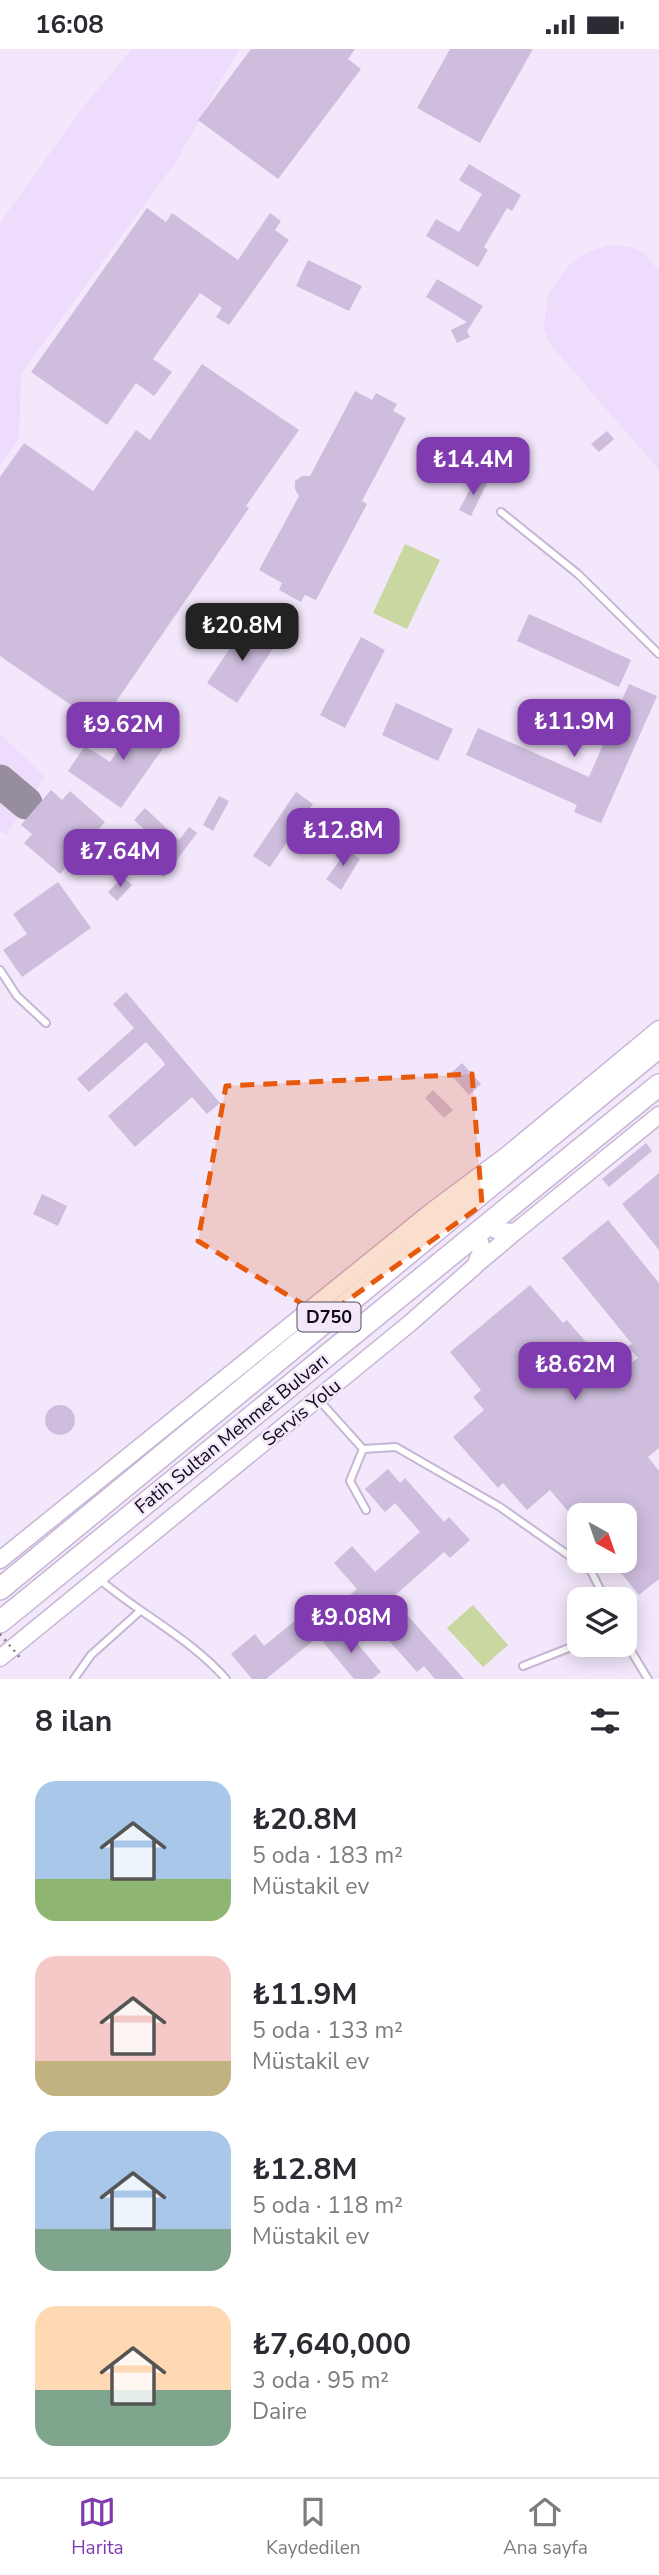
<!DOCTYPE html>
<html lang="tr">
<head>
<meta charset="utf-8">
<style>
	body { margin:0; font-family:"Nunito Sans",sans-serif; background:#f7f7f7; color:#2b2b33; height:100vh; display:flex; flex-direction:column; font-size:26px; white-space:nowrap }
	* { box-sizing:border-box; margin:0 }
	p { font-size:23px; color:#7c7c81 }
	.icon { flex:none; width:38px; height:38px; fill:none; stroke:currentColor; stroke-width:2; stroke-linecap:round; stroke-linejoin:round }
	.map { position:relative; height:1630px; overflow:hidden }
	.details { display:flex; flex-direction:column; background:#fff; flex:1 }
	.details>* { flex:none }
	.needle { width:46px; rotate:140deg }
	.tools { position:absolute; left:567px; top:1454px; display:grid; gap:14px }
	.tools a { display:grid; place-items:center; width:70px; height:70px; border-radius:14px; background:#fff; box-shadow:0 4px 18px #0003; font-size:35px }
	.price { position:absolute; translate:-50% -60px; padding:0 16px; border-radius:14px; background:#7f3baf; color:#fff; font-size:23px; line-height:46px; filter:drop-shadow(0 2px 4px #0008) }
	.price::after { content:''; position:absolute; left:50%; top:42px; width:21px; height:16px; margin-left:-10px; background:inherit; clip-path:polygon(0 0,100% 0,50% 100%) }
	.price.on { background:#222; color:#fff }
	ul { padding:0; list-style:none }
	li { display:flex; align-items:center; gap:21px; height:175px; padding:0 35px }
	li span { display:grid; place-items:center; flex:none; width:196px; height:140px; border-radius:21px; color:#555 }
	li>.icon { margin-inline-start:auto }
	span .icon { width:84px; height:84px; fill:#fffc; stroke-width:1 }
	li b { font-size:30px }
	h2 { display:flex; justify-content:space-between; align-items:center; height:84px; padding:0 35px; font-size:30px }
	.status { display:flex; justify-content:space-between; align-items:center; height:49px; padding:0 35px; background:#fff; direction:ltr }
	.status svg { height:19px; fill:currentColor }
	.tab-bar { display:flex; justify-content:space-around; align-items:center; height:98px; border-top:2px solid #e1e1e2; background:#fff; font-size:19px; color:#7c7c81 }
	.tab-bar a { display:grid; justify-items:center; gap:4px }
	.tab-bar .on { color:#7f3baf }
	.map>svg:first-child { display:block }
	.built { fill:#eddcfc }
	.green { fill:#c8d8a0 }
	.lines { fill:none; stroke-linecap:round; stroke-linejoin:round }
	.taxiway { stroke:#968d9e; stroke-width:33 }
	.building { fill:#cebddd }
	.service-casing { stroke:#c7b5d5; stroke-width:10 }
	.tertiary-casing { stroke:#c7b5d5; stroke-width:19 }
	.trunk-casing { stroke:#c7b5d5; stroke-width:24 }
	.service { stroke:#fff; stroke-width:6 }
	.tertiary { stroke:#fff; stroke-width:16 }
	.trunk { stroke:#fff; stroke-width:21 }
	.path-bridge { stroke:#807887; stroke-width:2.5; stroke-dasharray:2 5; stroke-linecap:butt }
	.marked { fill:#e8590c; fill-opacity:0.2; stroke:#e8590c; stroke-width:5; stroke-dasharray:14 9; stroke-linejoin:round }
	.labels { text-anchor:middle; stroke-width:5; stroke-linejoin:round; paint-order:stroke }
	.shield { fill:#f2e7fb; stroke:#534c59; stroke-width:2 }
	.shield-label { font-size:18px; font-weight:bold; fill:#0f0914 }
	.street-label { font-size:19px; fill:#0f0914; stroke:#f2e7fb }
</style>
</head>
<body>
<div class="status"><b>16:08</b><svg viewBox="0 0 49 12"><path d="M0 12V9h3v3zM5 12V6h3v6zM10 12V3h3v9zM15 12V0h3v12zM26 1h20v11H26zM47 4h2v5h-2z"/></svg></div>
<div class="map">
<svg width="659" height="1630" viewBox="0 0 659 1630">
	<rect width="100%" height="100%" fill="#f2e7fb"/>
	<path class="built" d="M 132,0 L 239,0 L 177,111 L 21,325 L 19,389 L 0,416 L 0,174 L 82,59 Z
		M 606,197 L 628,197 L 643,203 L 659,222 L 659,421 L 549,294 L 544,279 L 548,245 L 568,217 L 584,205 Z
		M 0,685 L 45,728 L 6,786 L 0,781 Z"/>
	<path class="green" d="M 405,495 L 440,511 L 407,580 L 373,564 Z
		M 473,1556 L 508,1596 L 483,1618 L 447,1579 Z"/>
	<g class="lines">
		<path class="taxiway" d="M 0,732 L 26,754"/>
	</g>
	<path class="building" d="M 251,0 L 355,0 L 348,10 L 361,20 L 278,130 L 198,71 Z
		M 450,0 L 533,0 L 480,94 L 417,59 Z
		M 469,115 L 521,146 L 512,162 L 507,159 L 484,198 L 488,201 L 478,218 L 426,187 L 436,170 L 459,183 L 482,145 L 459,131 Z
		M 147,159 L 166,173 L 172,164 L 238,211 L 270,164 L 281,172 L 275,181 L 289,191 L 229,276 L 216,268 L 222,259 L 200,244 L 153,310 L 172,323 L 154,347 L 136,334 L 107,376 L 31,323 Z
		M 308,211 L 362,237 L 349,262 L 296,237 Z
		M 437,230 L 483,257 L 467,282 L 470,288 L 457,294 L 451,281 L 467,273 L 426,248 Z
		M 202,315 L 299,381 L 246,457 L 249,459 L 100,676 L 0,607 L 0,428 L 24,394 L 93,442 L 136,381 L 150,391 Z
		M 355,342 L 372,351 L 376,344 L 397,355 L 393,362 L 406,369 L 362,452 L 367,455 L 316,551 L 305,546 L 301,553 L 279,541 L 282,534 L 259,521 L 299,447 L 295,440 L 295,432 L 302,427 L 310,427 Z
		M 607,382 L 614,390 L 599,403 L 591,395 Z
		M 476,429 L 487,434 L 471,467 L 459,461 Z
		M 529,565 L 631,611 L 619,638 L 517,592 Z
		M 246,575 L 276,595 L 237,654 L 207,634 Z
		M 361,588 L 385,601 L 345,679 L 320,666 Z
		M 629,635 L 657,647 L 601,774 L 574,763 L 577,756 L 466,706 L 478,679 L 589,728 Z
		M 396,654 L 453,680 L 438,712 L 382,686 Z
		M 143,664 L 173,685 L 121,759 L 68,722 L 85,697 L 110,713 Z
		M 51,741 L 62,751 L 70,742 L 105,773 L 60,825 L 24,794 L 32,785 L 21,776 Z
		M 296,743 L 313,755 L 270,818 L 253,807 Z
		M 219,747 L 229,752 L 213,782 L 203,776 Z
		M 145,759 L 179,791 L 189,778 L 197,784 L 164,828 L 156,822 L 170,804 L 134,771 Z
		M 342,797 L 360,810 L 341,841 L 326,830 L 340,811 L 335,807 Z
		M 123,828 L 132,836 L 117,852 L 108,843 Z
		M 58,833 L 91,879 L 22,928 L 3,901 L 27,885 L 13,865 Z
		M 126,943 L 220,1054 L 207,1065 L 192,1048 L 135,1098 L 108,1067 L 165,1016 L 163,1012 L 146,993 L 89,1043 L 77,1030 L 134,979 L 113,955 Z
		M 462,1014 L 481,1035 L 469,1046 L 450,1025 Z
		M 433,1041 L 453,1061 L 444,1069 L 425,1049 Z
		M 646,1094 L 652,1102 L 609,1138 L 602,1130 Z
		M 659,1124 L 659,1201 L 622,1155 Z
		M 42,1145 L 67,1157 L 58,1177 L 33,1165 Z
		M 608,1171 L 659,1234 L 659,1399 L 648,1408 L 659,1422 L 659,1530 L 639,1546 L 611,1512 L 625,1512 L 625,1466 L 571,1466 L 550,1441 L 527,1461 L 503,1434 L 498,1439 L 453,1388 L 484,1361 L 473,1348 L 481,1341 L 450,1303 L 530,1236 L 563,1274 L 567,1271 L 615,1327 L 638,1309 L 628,1297 L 632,1295 L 562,1209 Z
		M45 1371a15 15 0 1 1 30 0a15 15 0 1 1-30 0Z
		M 388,1420 L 400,1434 L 405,1429 L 444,1473 L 449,1468 L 470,1491 L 450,1509 L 444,1503 L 392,1549 L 464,1630 L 435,1630 L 424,1617 L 417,1623 L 349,1547 L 357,1540 L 334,1514 L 352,1497 L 375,1523 L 420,1483 L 395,1454 L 385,1463 L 365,1440 Z
		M 302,1566 L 319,1587 L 266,1630 L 252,1630 L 231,1605 L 255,1585 L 264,1597 Z
		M 343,1577 L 381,1623 L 372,1630 L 354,1630 L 323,1593 Z"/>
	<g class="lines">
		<g class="service-casing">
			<path id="service" d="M 501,463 L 578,525 L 659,605
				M 0,921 L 17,947 L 46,974
				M 318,1350 L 363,1400
				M 363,1400 L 396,1398 L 500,1458 L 591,1522 L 605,1550
				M 363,1400 L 350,1432 L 366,1461
				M 99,1530 C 140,1565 190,1589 226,1630
				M 625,1592 L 648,1630
				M 523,1617 L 579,1595
				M 74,1630 L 91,1606 L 139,1563"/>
		</g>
		<g class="tertiary-casing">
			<path id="tertiary" d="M 498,1131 L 507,1106 L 659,980
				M 432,1162 L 507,1106
				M 485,1176 L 498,1182 L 515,1183 L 659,1066
				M 477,1215 L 515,1183
				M 0,1511 L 432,1162 L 456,1164
				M 0,1609 L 409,1275 L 475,1217 L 482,1200 L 477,1183"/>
		</g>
		<g class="trunk-casing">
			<path id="trunk" d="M 0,1540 L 659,998
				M 0,1573 L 659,1036"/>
		</g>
		<use href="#service" class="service"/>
		<use href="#tertiary" class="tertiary"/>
		<use href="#trunk" class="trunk"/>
		<path class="path-bridge" d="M 0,1585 L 22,1611"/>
	</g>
	<path class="marked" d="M 472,1025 L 482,1156 L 324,1268 L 198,1192 L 226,1037 Z"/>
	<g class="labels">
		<rect class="shield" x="297.5" y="1253.5" width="63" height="29" rx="5"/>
		<g class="shield-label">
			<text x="329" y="1274">D750</text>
		</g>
		<g class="street-label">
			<text transform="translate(301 1363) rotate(-39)" y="7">Servis Yolu</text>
			<text transform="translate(231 1384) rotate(-39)" y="7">Fatih Sultan Mehmet Bulvarı</text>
		</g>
	</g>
</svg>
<div class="tools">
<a><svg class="needle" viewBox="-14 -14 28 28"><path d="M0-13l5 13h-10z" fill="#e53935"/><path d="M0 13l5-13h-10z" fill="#7c7c81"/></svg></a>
<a><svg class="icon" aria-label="layers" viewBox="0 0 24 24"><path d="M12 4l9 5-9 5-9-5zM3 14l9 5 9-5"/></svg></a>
</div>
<b class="price" style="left:473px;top:448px">₺14.4M</b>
<b class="price on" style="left:242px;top:614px">₺20.8M</b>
<b class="price" style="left:574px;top:710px">₺11.9M</b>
<b class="price" style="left:123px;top:713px">₺9.62M</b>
<b class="price" style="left:343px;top:819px">₺12.8M</b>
<b class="price" style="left:120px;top:840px">₺7.64M</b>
<b class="price" style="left:575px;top:1353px">₺8.62M</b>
<b class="price" style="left:351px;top:1606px">₺9.08M</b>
</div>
<section class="details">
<h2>8 ilan<svg class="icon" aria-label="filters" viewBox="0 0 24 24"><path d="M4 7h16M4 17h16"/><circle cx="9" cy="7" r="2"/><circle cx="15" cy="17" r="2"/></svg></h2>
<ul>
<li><span style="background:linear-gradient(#a9c7e8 70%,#8fb573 0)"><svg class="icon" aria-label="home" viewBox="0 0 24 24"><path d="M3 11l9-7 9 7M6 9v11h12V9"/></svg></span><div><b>₺20.8M</b><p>5 oda · 183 m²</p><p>Müstakil ev</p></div></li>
<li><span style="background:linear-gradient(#f6c9c9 75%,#c2b280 0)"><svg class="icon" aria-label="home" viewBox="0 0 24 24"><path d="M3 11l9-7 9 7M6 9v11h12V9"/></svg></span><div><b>₺11.9M</b><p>5 oda · 133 m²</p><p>Müstakil ev</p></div></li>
<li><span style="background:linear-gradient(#a9c7e8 70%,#7fa58c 0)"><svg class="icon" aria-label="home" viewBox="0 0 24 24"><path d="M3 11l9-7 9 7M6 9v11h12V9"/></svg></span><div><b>₺12.8M</b><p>5 oda · 118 m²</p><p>Müstakil ev</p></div></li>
<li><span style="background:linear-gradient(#ffd9b3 60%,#7fa58c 0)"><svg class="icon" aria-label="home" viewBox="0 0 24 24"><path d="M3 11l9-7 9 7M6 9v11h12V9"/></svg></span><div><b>₺7,640,000</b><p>3 oda · 95 m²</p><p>Daire</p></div></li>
</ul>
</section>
<nav class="tab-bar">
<a class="on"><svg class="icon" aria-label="map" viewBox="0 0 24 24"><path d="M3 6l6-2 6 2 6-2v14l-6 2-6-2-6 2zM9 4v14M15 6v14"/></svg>Harita</a>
<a><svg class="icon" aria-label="saved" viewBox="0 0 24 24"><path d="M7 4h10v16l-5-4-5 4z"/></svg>Kaydedilen</a>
<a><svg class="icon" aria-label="home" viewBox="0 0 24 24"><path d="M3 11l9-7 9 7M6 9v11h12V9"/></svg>Ana sayfa</a>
</nav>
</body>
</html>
